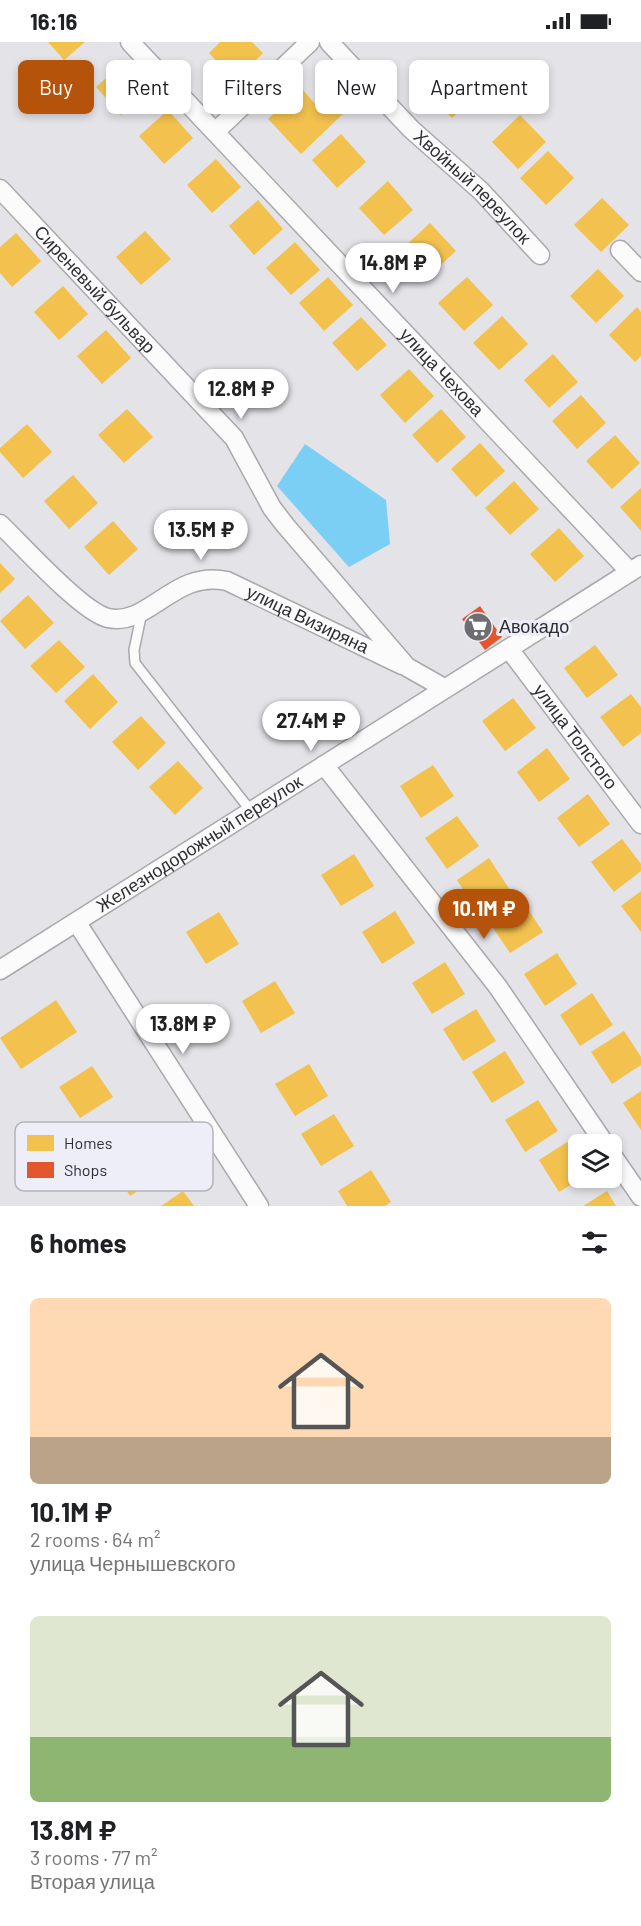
<!DOCTYPE html>
<html lang="en">
<head>
<meta charset="utf-8">
<style>
	body { margin:0; font-family:Barlow,sans-serif; background:#f2f2f2; color:#202124; height:100vh; display:flex; flex-direction:column; font-size:22px; white-space:nowrap }
	* { box-sizing:border-box; margin:0 }
	p { font-size:20px; color:#757577 }
	.icon { flex:none; width:33px; height:33px; fill:none; stroke:currentColor; stroke-width:2; stroke-linecap:round; stroke-linejoin:round }
	.map { position:relative; height:1164px; overflow:hidden }
	.details { display:flex; flex-direction:column; background:#fff; flex:1 }
	.details>* { flex:none }
	.guide { position:absolute; left:18px; top:18px; width:606px; height:54px; display:flex; gap:12px }
	.buttons { position:absolute; left:568px; top:1092px; display:grid; gap:12px }
	.buttons a { display:grid; place-items:center; width:54px; height:54px; border-radius:9px; background:#fff; box-shadow:0 3px 9px #0003; font-size:30px }
	.price { position:absolute; translate:-50% -51px; padding:0 14px; border-radius:21px; background:#fff; color:#222; font-size:20px; line-height:39px; filter:drop-shadow(0 2px 3px #0008) }
	.price::after { content:''; position:absolute; left:50%; top:36px; width:18px; height:14px; margin-left:-9px; background:inherit; clip-path:polygon(0 0,100% 0,50% 100%) }
	.price.selected { background:#b45309; color:#fff }
	ul { padding:0; list-style:none }
	li { display:grid; align-content:center; gap:12px; height:318px; padding:0 30px }
	li span { display:grid; place-items:center; height:186px; border-radius:9px; color:#555 }
	li>.icon { margin-inline-start:auto }
	span .icon { width:108px; height:108px; fill:#fffc; stroke-width:1 }
	li b { font-size:26px }
	h2 { display:flex; justify-content:space-between; align-items:center; height:72px; padding:0 30px; font-size:26px }
	.chip { padding:0 21px; border-radius:9px; background:#fff; box-shadow:0 3px 9px #0003; font-size:21px; line-height:54px }
	.chip.selected { background:#b45309; color:#fff }
	.status { display:flex; justify-content:space-between; align-items:center; height:42px; padding:0 30px; background:#fff; direction:ltr }
	.status svg { height:16px; fill:currentColor }
	.map>svg:first-child { display:block }
	.water { fill:#7bcff5 }
	.homes { fill:#f2c14e }
	.shops { fill:#e4572e }
	.lines { fill:none; stroke-linecap:round; stroke-linejoin:round }
	.service-casing { stroke:#a9a9ad; stroke-width:12 }
	.minor-casing { stroke:#a9a9ad; stroke-width:21 }
	.service { stroke:#fbfbfc; stroke-width:9 }
	.minor { stroke:#fbfbfc; stroke-width:18 }
	.labels { text-anchor:middle; stroke-width:6; stroke-linejoin:round; paint-order:stroke }
	.street-label { font-size:18px; fill:#2f2e32; stroke:#eeeef8 }
	.poi-label { font-size:18px; fill:#2f2e32; stroke:#eeeef8; text-anchor:start }
	.key { fill:#eeeef8; stroke:#b5b4bd; stroke-width:1.5 }
	.key-label { font-size:16px; fill:#2f2e32 }
</style>
</head>
<body>
<div class="status"><b>16:16</b><svg viewBox="0 0 49 12"><path d="M0 12V9h3v3zM5 12V6h3v6zM10 12V3h3v9zM15 12V0h3v12zM26 1h20v11H26zM47 4h2v5h-2z"/></svg></div>
<div class="map">
<svg width="641" height="1164" viewBox="0 0 641 1164">
	<rect width="100%" height="100%" fill="#e3e3e8"/>
	<path class="water" d="M 305,402 L 386,458 L 390,502 L 349,525 L 277,444 Z"/>
	<path class="homes" d="M 48,0 L 85,0 L 64,18 Z
		M 220,0 L 252,0 L 263,11 L 235,38 L 209,11 Z
		M 125,19 L 150,47 L 121,73 L 96,45 Z
		M 454,22 L 480,50 L 452,76 L 426,50 Z
		M 301,46 L 317,64 L 328,53 L 345,70 L 301,112 L 268,77 Z
		M 168,68 L 193,96 L 164,122 L 139,94 Z
		M 520,73 L 546,100 L 518,127 L 492,100 Z
		M 341,92 L 366,120 L 337,146 L 312,118 Z
		M 548,109 L 574,136 L 546,163 L 520,136 Z
		M 216,117 L 241,145 L 212,171 L 187,143 Z
		M 388,139 L 413,168 L 384,193 L 359,166 Z
		M 602,156 L 629,183 L 601,210 L 574,183 Z
		M 258,158 L 283,187 L 254,213 L 229,184 Z
		M 430,181 L 456,209 L 427,235 L 402,207 Z
		M 145,189 L 171,217 L 141,243 L 116,215 Z
		M 16,191 L 41,219 L 12,245 L 0,231 L 0,205 Z
		M 295,200 L 320,228 L 291,253 L 266,226 Z
		M 598,227 L 624,254 L 596,281 L 570,254 Z
		M 328,235 L 353,263 L 324,289 L 299,261 Z
		M 467,235 L 493,263 L 464,289 L 438,261 Z
		M 63,244 L 88,272 L 59,298 L 34,270 Z
		M 637,265 L 641,270 L 641,314 L 635,320 L 609,293 Z
		M 502,274 L 528,302 L 499,328 L 473,301 Z
		M 361,275 L 387,303 L 357,329 L 332,301 Z
		M 106,288 L 131,316 L 102,342 L 77,314 Z
		M 553,312 L 578,340 L 549,366 L 524,338 Z
		M 409,327 L 434,354 L 405,381 L 380,353 Z
		M 581,353 L 606,381 L 577,407 L 552,379 Z
		M 127,367 L 153,395 L 124,421 L 98,393 Z
		M 441,367 L 466,395 L 437,421 L 412,393 Z
		M 27,382 L 52,410 L 23,436 L 0,410 L 0,406 Z
		M 615,393 L 640,421 L 612,447 L 586,419 Z
		M 480,401 L 505,429 L 476,455 L 451,427 Z
		M 73,433 L 98,461 L 69,487 L 44,459 Z
		M 514,439 L 539,467 L 510,493 L 485,466 Z
		M 641,446 L 641,489 L 620,465 Z
		M 113,479 L 138,507 L 109,533 L 84,505 Z
		M 559,486 L 584,514 L 555,540 L 530,512 Z
		M 0,521 L 15,537 L 0,551 Z
		M 28,553 L 54,581 L 25,607 L 0,579 Z
		M 59,598 L 85,625 L 56,651 L 30,624 Z
		M 595,603 L 618,633 L 587,656 L 564,626 Z
		M 93,632 L 118,660 L 90,687 L 64,659 Z
		M 631,652 L 641,665 L 641,691 L 623,705 L 600,675 Z
		M 513,656 L 536,686 L 505,709 L 482,679 Z
		M 141,674 L 166,701 L 138,728 L 112,700 Z
		M 547,706 L 570,737 L 539,760 L 517,730 Z
		M 178,719 L 203,746 L 175,773 L 149,745 Z
		M 433,723 L 454,754 L 421,776 L 400,744 Z
		M 588,752 L 610,782 L 579,805 L 557,776 Z
		M 457,774 L 479,804 L 447,827 L 425,796 Z
		M 622,797 L 641,822 L 641,829 L 614,850 L 591,820 Z
		M 354,812 L 374,844 L 341,864 L 321,833 Z
		M 489,816 L 510,848 L 477,869 L 457,838 Z
		M 641,849 L 641,890 L 621,864 Z
		M 522,858 L 543,890 L 510,911 L 489,880 Z
		M 395,869 L 415,901 L 382,922 L 362,890 Z
		M 219,870 L 239,902 L 206,922 L 186,890 Z
		M 557,911 L 577,942 L 545,964 L 524,932 Z
		M 445,920 L 465,952 L 432,972 L 412,941 Z
		M 275,939 L 295,971 L 261,991 L 242,959 Z
		M 592,951 L 613,983 L 580,1004 L 560,973 Z
		M 56,958 L 77,990 L 21,1027 L 0,996 Z
		M 476,967 L 496,999 L 463,1019 L 443,987 Z
		M 624,989 L 641,1015 L 641,1023 L 612,1042 L 591,1010 Z
		M 505,1009 L 525,1041 L 492,1061 L 472,1030 Z
		M 309,1022 L 328,1054 L 295,1074 L 275,1042 Z
		M 92,1024 L 113,1055 L 80,1076 L 59,1045 Z
		M 641,1049 L 641,1088 L 623,1061 Z
		M 538,1058 L 558,1089 L 525,1110 L 505,1078 Z
		M 334,1072 L 354,1104 L 321,1124 L 301,1092 Z
		M 572,1097 L 579,1108 L 579,1136 L 582,1136 L 559,1150 L 539,1118 Z
		M 142,1102 L 163,1133 L 130,1154 L 109,1123 Z
		M 371,1128 L 391,1160 L 385,1164 L 347,1164 L 338,1149 Z
		M 183,1149 L 194,1164 L 161,1164 Z
		M 607,1149 L 616,1164 L 583,1164 Z"/>
	<path class="shops" d="M 480,564 L 502,595 L 485,608 L 462,577 Z"/>
	<g class="lines">
		<g class="service-casing">
			<path id="service" d="M 142,570 L 134,608 L 135,621 L 251,769"/>
		</g>
		<g class="minor-casing">
			<g id="minor">
				<path id="s1" d="M 130,0 L 630,530"/>
				<path id="s2" d="M 329,0 L 411,87 L 481,149 L 540,213"/>
				<path d="M 215,90 L 310,0"/>
				<path id="s3" d="M 0,147 L 234,396 L 272,466 L 285,483 L 407,625 L 444,646"/>
				<path d="M 620,208 L 641,230"/>
				<path id="s4" d="M 0,482 C 22,503 82,570 108,576 C 149,585 174,527 227,539 L 402,623"/>
				<path id="s5" d="M 509,607 L 641,782"/>
				<path d="M 324,723 L 498,945 L 605,1102"/>
				<path d="M 77,881 L 259,1164"/>
				<path id="s6" d="M 0,928 L 641,523"/>
				<path d="M 612,1113 L 641,1155"/>
			</g>
		</g>
		<use href="#service" class="service"/>
		<use href="#minor" class="minor"/>
	</g>
	<defs>
		<g id="supermarket-disc" transform="scale(1.5)"><circle r="9.5" fill="#6e6d72" stroke="#eeeef8"/><path d="M-6-5.5h2.5l.6 2H6L4.5 2H-2.5L-4.4-4H-6ZM-1.5 3.2a1.3 1.3 0 1 0 .1 0ZM3 3.2a1.3 1.3 0 1 0 .1 0Z" fill="#fff"/></g>
	</defs>
	<g fill-rule="evenodd">
		<use href="#supermarket-disc" x="478" y="585"/>
	</g>
	<g class="labels">
		<g class="street-label">
			<text dy="6" stroke="none"><textPath href="#s2" startOffset="204">Хвойный переулок</textPath></text>
			<text dy="6" stroke="none"><textPath href="#s3" startOffset="138">Сиреневый бульвар</textPath></text>
			<text dy="6" stroke="none"><textPath href="#s1" startOffset="454">улица Чехова</textPath></text>
			<text dy="6" stroke="none"><textPath href="#s4" startOffset="362">улица Визиряна</textPath></text>
			<text dy="6" stroke="none"><textPath href="#s5" startOffset="110">улица Толстого</textPath></text>
			<text dy="6" stroke="none"><textPath href="#s6" startOffset="236">Железнодорожный переулок</textPath></text>
		</g>
		<g class="poi-label">
			<text x="499" y="591">Авокадо</text>
		</g>
	</g>
	<rect x="15" y="1080" width="198" height="69" rx="9" class="key"/>
	<rect x="27" y="1093" width="27" height="16" fill="#f2c14e"/>
	<rect x="27" y="1120" width="27" height="16" fill="#e4572e"/>
	<g class="key-label">
		<text x="64" y="1107">Homes</text>
		<text x="64" y="1134">Shops</text>
	</g>
</svg>
<div class="buttons">
<a><svg class="icon" aria-label="layers" viewBox="0 0 24 24"><path d="M12 4l9 5-9 5-9-5zM3 14l9 5 9-5"/></svg></a>
</div>
<b class="price" style="left:393px;top:252px">14.8M ₽</b>
<b class="price" style="left:241px;top:378px">12.8M ₽</b>
<b class="price" style="left:201px;top:519px">13.5M ₽</b>
<b class="price" style="left:311px;top:710px">27.4M ₽</b>
<b class="price selected" style="left:484px;top:898px">10.1M ₽</b>
<b class="price" style="left:183px;top:1013px">13.8M ₽</b>
<div class="guide">
<a class="chip selected">Buy</a>
<a class="chip">Rent</a>
<a class="chip">Filters</a>
<a class="chip">New</a>
<a class="chip">Apartment</a>
</div>
</div>
<section class="details">
<h2>6 homes<svg class="icon" aria-label="filters" viewBox="0 0 24 24"><path d="M4 7h16M4 17h16"/><circle cx="9" cy="7" r="2"/><circle cx="15" cy="17" r="2"/></svg></h2>
<ul>
<li><span style="background:linear-gradient(#ffd9b3 75%,#b9a48a 0)"><svg class="icon" aria-label="home" viewBox="0 0 24 24"><path d="M3 11l9-7 9 7M6 9v11h12V9"/></svg></span><div><b>10.1M ₽</b><p>2 rooms · 64 m²</p><p>улица Чернышевского</p></div></li>
<li><span style="background:linear-gradient(#dfe7d0 65%,#8fb573 0)"><svg class="icon" aria-label="home" viewBox="0 0 24 24"><path d="M3 11l9-7 9 7M6 9v11h12V9"/></svg></span><div><b>13.8M ₽</b><p>3 rooms · 77 m²</p><p>Вторая улица</p></div></li>
</ul>
</section>
</body>
</html>
